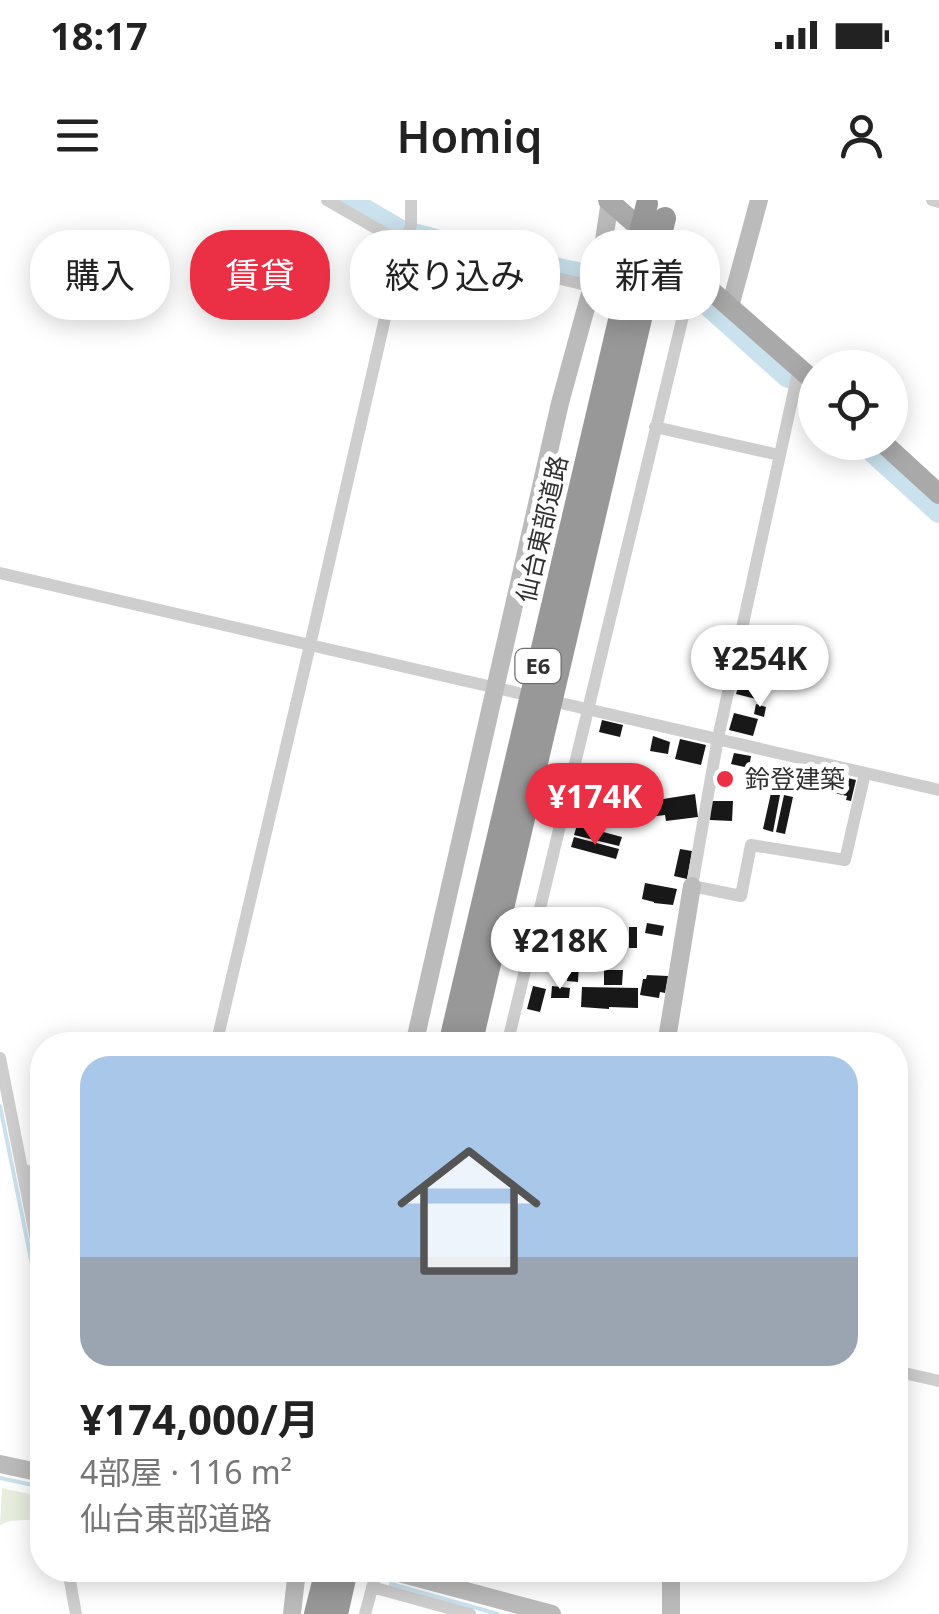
<!DOCTYPE html>
<html lang="ja">
<head>
<meta charset="utf-8">
<style>
	body { margin:0; font-family:"Noto Sans","Noto Sans JP",sans-serif; background:#f2f2f2; color:#222; height:100vh; display:flex; flex-direction:column; font-size:38px; white-space:nowrap }
	* { box-sizing:border-box; margin:0 }
	p { font-size:32px; color:#767676 }
	.icon { flex:none; width:55px; height:55px; fill:none; stroke:currentColor; stroke-width:2; stroke-linecap:round; stroke-linejoin:round }
	.map { position:relative; flex:1; overflow:hidden }
	.details { position:absolute; left:30px; top:832px; width:878px; height:550px; display:flex; flex-direction:column; background:#fff; border-radius:40px; box-shadow:0 5px 25px #0003 }
	.details>* { flex:none }
	.banner { position:absolute; left:30px; top:30px; width:880px; height:90px; display:flex; gap:20px }
	.buttons { position:absolute; left:798px; top:150px; display:grid; gap:20px }
	.buttons a { display:grid; place-items:center; width:110px; height:110px; border-radius:50%; background:#fff; box-shadow:0 5px 25px #0003; font-size:50px }
	.price { position:absolute; translate:-50% -85px; padding:0 22px; border-radius:35px; background:#fff; color:#222; font-size:32px; line-height:65px; filter:drop-shadow(0 2px 5px #0008) }
	.price::after { content:''; position:absolute; left:50%; top:60px; width:30px; height:22px; margin-left:-15px; background:inherit; clip-path:polygon(0 0,100% 0,50% 100%) }
	.price.on { background:#eb3045; color:#fff }
	ul { padding:0; list-style:none }
	li { display:grid; align-content:center; gap:20px; height:530px; padding:0 50px }
	li+li { border-top:2px solid #e0e0e0 }
	li span { display:grid; place-items:center; height:310px; border-radius:30px; color:#555 }
	li>.icon { margin-inline-start:auto }
	span .icon { width:180px; height:180px; fill:#fffc; stroke-width:1 }
	li b { font-size:42px }
	.tag { padding:0 35px; border-radius:40px; background:#fff; box-shadow:0 5px 25px #0003; font-size:35px; line-height:90px }
	.tag.on { background:#eb3045; color:#fff }
	.status { display:flex; justify-content:space-between; align-items:center; height:70px; padding:0 50px; background:#fff; direction:ltr }
	.status svg { height:28px; fill:currentColor }
	header { display:flex; justify-content:space-between; align-items:center; height:130px; padding:0 50px; background:#fff; font-size:45px; font-weight:600 }
	.map>svg:first-child { display:block }
	.green { fill:#e7eede }
	.lines { fill:none; stroke-linecap:round; stroke-linejoin:round }
	.stream { stroke:#cae2ee; stroke-width:4 }
	.river { stroke:#cae2ee; stroke-width:22 }
	.building { fill:#181818 }
	.street { stroke:#cecece; stroke-width:12 }
	.secondary { stroke:#bbb; stroke-width:18 }
	.primary { stroke:#a9a9a9; stroke-width:20 }
	.highway { stroke:#989898; stroke-width:22 }
	.highway-bridge { stroke:#989898; stroke-width:22 }
	.poi-dot { fill:#eb3045; stroke:#fff; stroke-width:4 }
	.labels { text-anchor:middle; stroke-width:10; stroke-linejoin:round; paint-order:stroke }
	.shield { fill:#fff; stroke:#6f6f6f; stroke-width:2.5 }
	.shield-label { font-size:22px; font-weight:bold; fill:#313131 }
	.street-label { font-size:25px; fill:#313131; stroke:#fff }
	.poi-label { font-size:25px; fill:#313131; stroke:#fff; text-anchor:start }
</style>
</head>
<body>
<div class="status"><b>18:17</b><svg viewBox="0 0 49 12"><path d="M0 12V9h3v3zM5 12V6h3v6zM10 12V3h3v9zM15 12V0h3v12zM26 1h20v11H26zM47 4h2v5h-2z"/></svg></div>
<header><svg class="icon" aria-label="menu" viewBox="0 0 24 24"><path d="M4 6h16M4 12h16M4 18h16"/></svg>Homiq<svg class="icon" aria-label="person" viewBox="0 0 24 24"><circle cx="12" cy="8" r="4"/><path d="M4 21q1-7 8-7t8 7"/></svg></header>
<div class="map">
<svg width="939" height="1414" viewBox="0 0 939 1414">
	<rect width="100%" height="100%" fill="#fff"/>
	<path class="green" d="M 2,1288 L 42,1297 L 42,1319 L 10,1321 L 0,1325 Z"/>
	<g class="lines">
		<path class="stream" d="M 0,906 L 42,1114
			M 0,1278 L 42,1287
			M 391,1384 L 498,1414"/>
		<path class="river" d="M 348,0 L 403,32
			M 418,35 L 485,53 L 577,73
			M 606,77 L 677,90
			M 709,106 L 788,177
			M 811,196 L 815,200
			M 862,242 L 939,312"/>
	</g>
	<path class="building" d="M 741,477 L 764,483 L 760,500 L 736,494 Z
		M 756,504 L 766,507 L 764,517 L 754,514 Z
		M 734,513 L 758,519 L 753,536 L 729,530 Z
		M 602,520 L 623,525 L 620,537 L 599,532 Z
		M 653,536 L 670,542 L 668,554 L 650,551 Z
		M 680,539 L 706,545 L 701,565 L 675,559 Z
		M 734,553 L 751,556 L 749,568 L 731,564 Z
		M 720,570 L 734,574 L 732,587 L 717,584 Z
		M 808,570 L 830,575 L 826,593 L 803,590 Z
		M 835,575 L 856,580 L 851,601 L 846,600 L 847,596 L 830,592 Z
		M 771,593 L 780,595 L 773,632 L 763,629 Z
		M 663,594 L 663,599 L 695,594 L 698,617 L 666,621 L 665,615 L 625,620 L 622,600 Z
		M 784,595 L 793,597 L 785,634 L 776,632 Z
		M 711,601 L 733,601 L 732,621 L 710,620 Z
		M 577,625 L 622,637 L 619,646 L 574,635 Z
		M 574,637 L 619,649 L 616,659 L 571,647 Z
		M 680,649 L 692,651 L 687,679 L 674,676 Z
		M 645,683 L 677,689 L 673,705 L 654,703 L 654,702 L 642,699 Z
		M 595,723 L 621,724 L 620,743 L 595,740 Z
		M 647,723 L 664,726 L 662,736 L 645,733 Z
		M 629,727 L 637,727 L 637,748 L 629,748 Z
		M 569,763 L 579,764 L 578,782 L 567,781 Z
		M 604,770 L 623,770 L 622,785 L 604,785 Z
		M 647,775 L 668,776 L 665,793 L 660,792 L 659,798 L 640,795 L 643,779 L 646,779 Z
		M 533,786 L 546,789 L 540,812 L 527,809 Z
		M 552,786 L 570,788 L 569,798 L 551,798 Z
		M 582,787 L 638,788 L 638,808 L 609,807 L 609,809 L 581,807 Z
		M 586,832 L 604,834 L 603,845 L 584,845 Z"/>
	<g class="lines">
		<path class="street" d="M 327,0 L 386,34 L 406,41 L 411,25 L 411,0
			M 932,0 L 939,2
			M 799,168 L 718,538 L 692,686 L 741,696 L 751,645 L 845,660 L 865,573
			M 655,227 L 779,255
			M 0,373 L 310,445 L 216,845
			M 518,493 L 310,445 L 388,105 L 406,41 L 594,87
			M 565,504 L 939,590
			M 507,845 L 693,75
			M 0,858 L 42,1070
			M 22,970 L 42,974
			M 895,1171 L 939,1181
			M 68,1370 L 76,1414
			M 372,1387 L 470,1414
			M 365,1414 L 377,1370"/>
		<path class="secondary" d="M 730,107 L 759,0
			M 414,845 L 560,203 L 589,97 L 596,82 L 601,61 L 610,0
			M 666,845 L 692,686
			M 0,1264 L 42,1273
			M 388,1370 L 552,1414
			M 292,1414 L 297,1370
			M 671,1414 L 671,1370"/>
		<path class="primary" d="M 608,0 L 815,182
			M 882,242 L 939,294"/>
		<path class="highway" d="M 449,845 L 627,86
			M 471,845 L 647,93
			M 315,1414 L 326,1370
			M 337,1414 L 347,1370"/>
		<path class="highway-bridge" d="M 627,86 L 647,4
			M 647,93 L 665,18"/>
	</g>
	<circle class="poi-dot" cx="725" cy="579" r="10"/>
	<g class="labels">
		<rect class="shield" x="515.5" y="449" width="45" height="34" rx="8"/>
		<g class="shield-label">
			<text x="538" y="474">E6</text>
		</g>
		<g class="street-label">
			<text transform="translate(542 329) rotate(-77)" y="9">仙台東部道路</text>
		</g>
		<g class="poi-label">
			<text x="745" y="588">鈴登建築</text>
		</g>
	</g>
</svg>
<div class="buttons">
<a><svg class="icon" aria-label="locate" viewBox="0 0 24 24"><circle cx="12" cy="12" r="6"/><path d="M12 2v4M12 18v4M2 12h4M18 12h4"/></svg></a>
</div>
<b class="price" style="left:760px;top:510px">¥254K</b>
<b class="price on" style="left:595px;top:648px">¥174K</b>
<b class="price" style="left:560px;top:792px">¥218K</b>
<div class="banner">
<a class="tag">購入</a>
<a class="tag on">賃貸</a>
<a class="tag">絞り込み</a>
<a class="tag">新着</a>
</div>
<section class="details">
<ul>
<li><span style="background:linear-gradient(#a9c7e8 65%,#9aa5b1 0)"><svg class="icon" aria-label="home" viewBox="0 0 24 24"><path d="M3 11l9-7 9 7M6 9v11h12V9"/></svg></span><div><b>¥174,000/月</b><p>4部屋 · 116 m²</p><p>仙台東部道路</p></div></li>
</ul>
</section>
</div>
</body>
</html>
